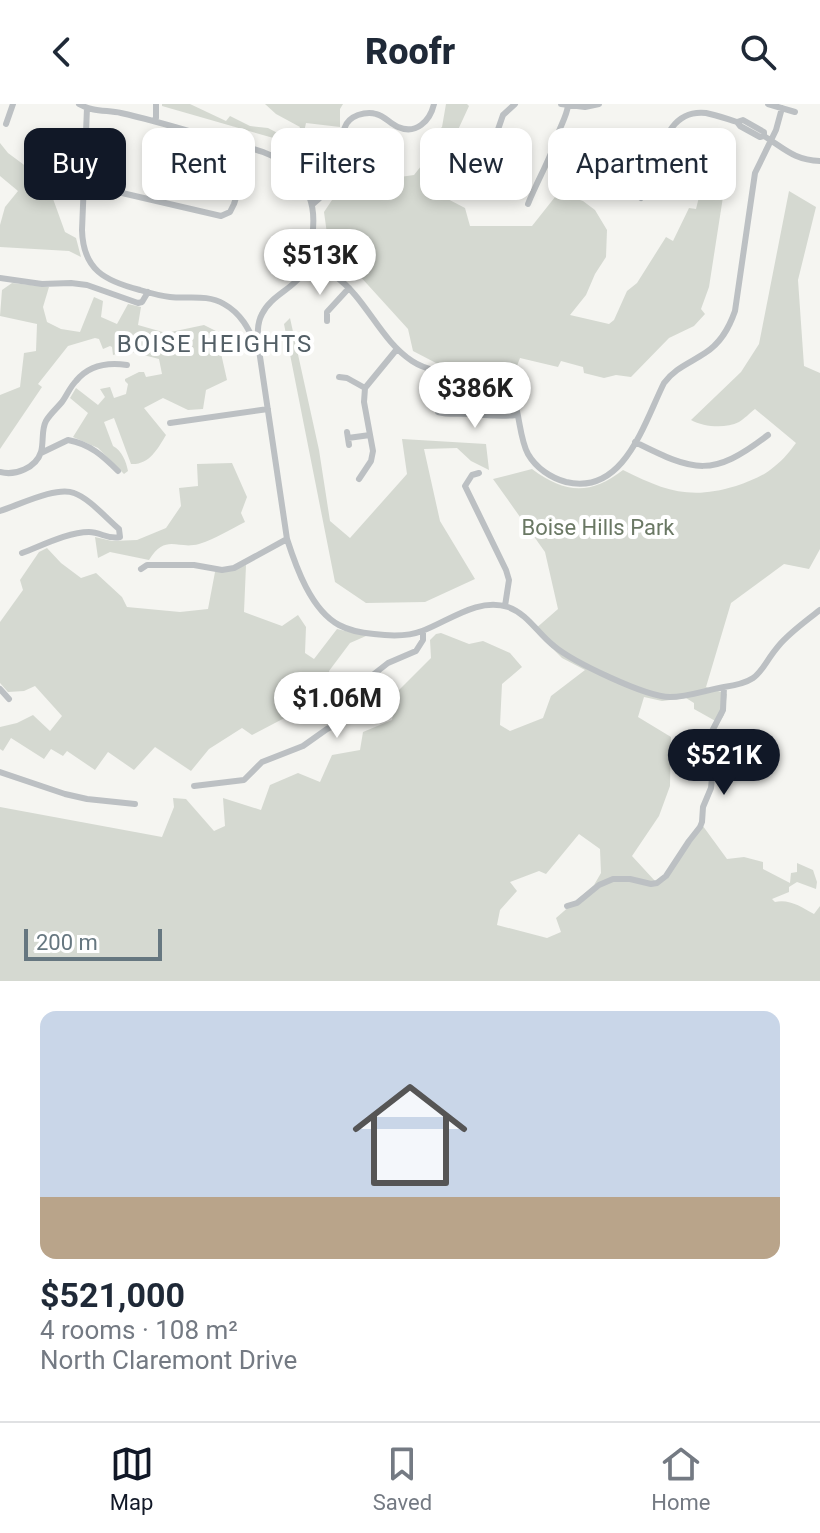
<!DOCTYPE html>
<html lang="en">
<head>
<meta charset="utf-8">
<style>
	body { margin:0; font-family:Roboto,sans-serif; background:#f2f2f3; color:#1f2937; height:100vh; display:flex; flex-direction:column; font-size:30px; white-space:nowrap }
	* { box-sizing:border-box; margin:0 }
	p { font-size:26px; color:#747a83 }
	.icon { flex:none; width:44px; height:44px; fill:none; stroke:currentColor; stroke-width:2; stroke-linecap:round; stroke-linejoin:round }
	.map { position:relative; height:877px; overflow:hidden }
	.panel { display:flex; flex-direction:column; background:#fff; flex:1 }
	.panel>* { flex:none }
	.guide { position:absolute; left:24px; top:24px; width:772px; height:72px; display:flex; gap:16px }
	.scale { position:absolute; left:24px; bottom:20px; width:138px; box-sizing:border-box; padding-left:8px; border:4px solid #667780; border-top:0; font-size:22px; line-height:28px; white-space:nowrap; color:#667780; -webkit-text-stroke:6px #fff; paint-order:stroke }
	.price { position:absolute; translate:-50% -68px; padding:0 18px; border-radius:28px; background:#fff; color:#222; font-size:26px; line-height:52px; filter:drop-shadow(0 2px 4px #0008) }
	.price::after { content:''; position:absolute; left:50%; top:48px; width:24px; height:18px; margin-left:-12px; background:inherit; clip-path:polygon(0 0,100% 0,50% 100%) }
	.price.selected { background:#111827; color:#fff }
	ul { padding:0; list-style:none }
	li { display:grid; align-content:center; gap:16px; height:424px; padding:0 40px }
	li span { display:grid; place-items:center; height:248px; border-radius:16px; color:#555 }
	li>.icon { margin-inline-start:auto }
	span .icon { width:144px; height:144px; fill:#fffc; stroke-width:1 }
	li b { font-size:34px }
	.tag { padding:0 28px; border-radius:16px; background:#fff; box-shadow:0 4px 12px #0003; font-size:28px; line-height:72px }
	.tag.selected { background:#111827; color:#fff }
	header { display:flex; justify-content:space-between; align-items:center; height:104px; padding:0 40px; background:#fff; font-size:36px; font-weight:800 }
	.dock { display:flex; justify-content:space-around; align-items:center; height:112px; border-top:2px solid #e0e1e3; background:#fff; font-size:22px; color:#747a83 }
	.dock a { display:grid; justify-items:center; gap:4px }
	.dock .selected { color:#111827 }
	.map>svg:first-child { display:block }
	.green { fill:#d5d9d1; fill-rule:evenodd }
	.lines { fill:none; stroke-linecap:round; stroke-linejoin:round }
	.minor { stroke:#bcc0c3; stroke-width:6 }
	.labels { text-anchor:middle; stroke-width:8; stroke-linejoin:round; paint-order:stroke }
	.park-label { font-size:22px; fill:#6a7864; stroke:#fff }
	.neighbourhood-label { font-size:24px; letter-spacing:2px; fill:#535f66; stroke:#fff }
</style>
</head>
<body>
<header><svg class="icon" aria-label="back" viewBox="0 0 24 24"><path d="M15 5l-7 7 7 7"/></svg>Roofr<svg class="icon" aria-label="search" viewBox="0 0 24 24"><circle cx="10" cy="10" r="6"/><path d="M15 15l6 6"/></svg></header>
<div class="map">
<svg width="820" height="877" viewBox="0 0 820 877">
	<rect width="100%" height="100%" fill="#f5f5f1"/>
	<path class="green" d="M 162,0 L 190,0 L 226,17 L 230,12 L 250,22 L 268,24 L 289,35 L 295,33 L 300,23 L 276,10 L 265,0 L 343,0 L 340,5 L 340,23 L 306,19 L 302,37 L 305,54 L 277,35 L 162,2 Z
		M 446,0 L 467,0 L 469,2 L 451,41 L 440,91 L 465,104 L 470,122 L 532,122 L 555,93 L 561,95 L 568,92 L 583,97 L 595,106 L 607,126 L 606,153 L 595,170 L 586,191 L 570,211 L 609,220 L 614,216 L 627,187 L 637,179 L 666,133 L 673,137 L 689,104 L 696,105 L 709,53 L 719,56 L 716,78 L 725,80 L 709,183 L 701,205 L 705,210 L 694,222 L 669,234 L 631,273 L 616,271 L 604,274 L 584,269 L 583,263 L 561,257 L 558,263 L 520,254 L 517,262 L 436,259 L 413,247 L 408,225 L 328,137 L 324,108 L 352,66 L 374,81 L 386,75 L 414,71 L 425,57 L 427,36 L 442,23 Z
		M 0,39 L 8,49 L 39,72 L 42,77 L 76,88 L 76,91 L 52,92 L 65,128 L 76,134 L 81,153 L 69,147 L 0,143 L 0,121 L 5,103 L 18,87 L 0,72 Z
		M 789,87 L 816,103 L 798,176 L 804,262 L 820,269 L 820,445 L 809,465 L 784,460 L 731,499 L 706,583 L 727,590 L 724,611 L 719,619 L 694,605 L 694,599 L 686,594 L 662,597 L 644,593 L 638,613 L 671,633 L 670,682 L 659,712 L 632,752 L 655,777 L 664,771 L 700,718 L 727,755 L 744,753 L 763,758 L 763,765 L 790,779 L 791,769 L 797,768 L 797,759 L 813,766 L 817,778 L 816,785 L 797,778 L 789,783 L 789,788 L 772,795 L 775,798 C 790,795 801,803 814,810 L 820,802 L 820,877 L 0,877 L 0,703 L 162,733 L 174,703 L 173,694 L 186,695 L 214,727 L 225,722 L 223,694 L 261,706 L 270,681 L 298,669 L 320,678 L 332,651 L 360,646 L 363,628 L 392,616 L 396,589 L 431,554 L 430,536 L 436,530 L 441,529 L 469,540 L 483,537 L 510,549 L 522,563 L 502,580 L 500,621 L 510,627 L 543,614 L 551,592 L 585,566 L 562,554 L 534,526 L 558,505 L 545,448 L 493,375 L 532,365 C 564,389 590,392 623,366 C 665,387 690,396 736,382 C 750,377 764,372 775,362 C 783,356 790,347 796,339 L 755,305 C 750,309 744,315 739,318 C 725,325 704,323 691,316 L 741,268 L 759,240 ZM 579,730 L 600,745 L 601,769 L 594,781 L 556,814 L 561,828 L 547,834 L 497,821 L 500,806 L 517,787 L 510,778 L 539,767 L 546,770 Z
		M 12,179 L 49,183 L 43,203 L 47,218 L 61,225 L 80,228 L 94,193 L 103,197 L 101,213 L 117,220 L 128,200 L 141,203 L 138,221 L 166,229 L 204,221 L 216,227 L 227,276 L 206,286 L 203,305 L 188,306 L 163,294 L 144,304 L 166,331 C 157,346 149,361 131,360 L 114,314 L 104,318 L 113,342 C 122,347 126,357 128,367 L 124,370 L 98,344 L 73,333 L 88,309 L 70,294 L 76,284 L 98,301 L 105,293 L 100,285 L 110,283 L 114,294 L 126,290 L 128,280 L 125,277 L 125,275 L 139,268 L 144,268 L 146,273 L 162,270 L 159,255 L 128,247 L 113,251 L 112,243 L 110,242 L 103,245 L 99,235 L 95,234 L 68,242 L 38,280 L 42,283 L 0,345 L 0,291 L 20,283 L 24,249 L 36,247 L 37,220 L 0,212 L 2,186 Z
		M 290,214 L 319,346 L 330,417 L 350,434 L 407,370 L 402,335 L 486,340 L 489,366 L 471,357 L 457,344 L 424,345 L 440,417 L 475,475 L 425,498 L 366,499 L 335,478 L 284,220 Z
		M 232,359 L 247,393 L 241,409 L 245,418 C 231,425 215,435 199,440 C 177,446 166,429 149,456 L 110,448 L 98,454 L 95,433 L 112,437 L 137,436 L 166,424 L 181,402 L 179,384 L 198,382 L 197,360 Z
		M 47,444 L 61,459 L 81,474 L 96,469 L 122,493 L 127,503 L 180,508 L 208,505 L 215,468 L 230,467 L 246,461 L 244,508 L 282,522 L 298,511 L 306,523 L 305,549 L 314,555 L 337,525 L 366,532 L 350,539 L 329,567 L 331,578 L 323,598 L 294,609 L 252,631 L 242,624 L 209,645 L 191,667 L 155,643 L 134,666 L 108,648 L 95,666 L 67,647 L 63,652 L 51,645 L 44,655 L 11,634 L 3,647 L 0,645 L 0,623 L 17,619 L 33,611 L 50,627 L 62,612 L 35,582 L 24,587 L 8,588 L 0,579 L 0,518 L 23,486 L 20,476 L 39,448 Z"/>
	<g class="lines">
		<path class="minor" d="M 79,0 C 92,8 107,6 121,9 C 153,16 185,26 216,35 C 241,42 271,46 290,64 C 316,89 317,116 309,149 C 307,157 307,166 301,172 C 290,186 270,193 262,210 C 256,221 258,234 259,246 L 287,435 C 296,463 311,506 339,521 C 350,527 362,529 374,530 C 390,532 407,533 422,527 C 449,517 478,493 508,503 C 528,510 538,530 554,542 C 573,558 646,593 670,593 C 688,593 706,586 724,583
			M 561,0 L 585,3 L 599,0
			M 768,0 L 795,8
			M 87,4 L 82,126 C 83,166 105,177 140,186 C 150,189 160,192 170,193 C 189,195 207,190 224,200 C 242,210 249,226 257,243
			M 154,17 L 156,14 L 156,0
			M 6,20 L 13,0
			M 764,32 L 764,28 L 743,16 L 737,18 L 740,22 L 760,33 L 764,32 C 785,45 794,56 820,57
			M 62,61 L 85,68
			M 83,85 L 102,86 L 122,89 L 221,112 L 230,108 L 234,100 L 251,45
			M 465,93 L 478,49 L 482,44 L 494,37 L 503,11 L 515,0
			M 641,94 C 661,66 659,4 706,9 C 716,11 727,15 737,18
			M 313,100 C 325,90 339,75 343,60 C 348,43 334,20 358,11 C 364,9 370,8 376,10 C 385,12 390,20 398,23 C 416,31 430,17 434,0
			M 528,100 C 537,77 550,56 557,33 C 560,22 566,14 568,2
			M 307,159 C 316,163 326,166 335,172 C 366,194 380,236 412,257 C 442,277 483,262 505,282 C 521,296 517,330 528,350 C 536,364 551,374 566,378 C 624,392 644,319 664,279 C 675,264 690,259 705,249 C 721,239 729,224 735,207 L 755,69 L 776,26 L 782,4
			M 0,174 L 42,180 L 71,179 L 87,181 L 138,199 L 142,198 L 148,188
			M 327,217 L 327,208 L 349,184
			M 339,273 L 347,274 L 365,284
			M 438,308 C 449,311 459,309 470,310 C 486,311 500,313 516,311
			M 170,319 L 268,305
			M 347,328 L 349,341
			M 348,334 L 370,331
			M 635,338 C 695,368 712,374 768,331
			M 41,349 L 68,336 C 90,340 103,352 118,367
			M 0,368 C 15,372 36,364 41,348 C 44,338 41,326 46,317 C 50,310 57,304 62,298 C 67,291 70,283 76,277 C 89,261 107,258 127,261
			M 479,369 L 472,371 L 465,382 L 506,466 L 509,476 L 505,502
			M 359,375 L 371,357 L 373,347 L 364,298 L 365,284 L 397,245
			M 0,407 C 19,401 56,382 74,389 C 89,394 107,415 119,425 L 120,433 C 108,436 101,428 89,428 C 68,428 41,442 22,449
			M 141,465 L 147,461 L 194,461 L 222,466 L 234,464 L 287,435
			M 0,585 L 9,595
			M 0,668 L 65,690 L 87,695 L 135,700
			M 194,682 L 244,676 L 262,658 L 303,642 L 327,625 L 345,616 L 354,608 L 365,582 L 374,570 L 388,559 L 416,547 L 423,536 L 423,527
			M 567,802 L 577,799 L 599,781 L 613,775 L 630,775 L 651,780 L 657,779 L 666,772 L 689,737 L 700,723 L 702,718 L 703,703 L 711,684 L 712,674 L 707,643 L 709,633 L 723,606 L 724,583 C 765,577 757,566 781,539 C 793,526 807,516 820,506"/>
	</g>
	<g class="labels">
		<g class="park-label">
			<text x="598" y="431">Boise Hills Park</text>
		</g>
		<g class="neighbourhood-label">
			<text x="215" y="248">BOISE HEIGHTS</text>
		</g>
	</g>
</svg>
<div class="scale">200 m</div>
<b class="price" style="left:320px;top:193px">$513K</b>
<b class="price" style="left:475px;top:326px">$386K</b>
<b class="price" style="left:337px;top:636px">$1.06M</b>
<b class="price selected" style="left:724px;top:693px">$521K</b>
<div class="guide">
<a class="tag selected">Buy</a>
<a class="tag">Rent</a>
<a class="tag">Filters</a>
<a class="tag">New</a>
<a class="tag">Apartment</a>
</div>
</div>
<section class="panel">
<ul>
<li><span style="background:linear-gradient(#c9d6e8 75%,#b9a48a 0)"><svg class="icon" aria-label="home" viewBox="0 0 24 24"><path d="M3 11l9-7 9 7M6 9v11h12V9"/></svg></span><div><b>$521,000</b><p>4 rooms · 108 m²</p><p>North Claremont Drive</p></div></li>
</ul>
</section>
<nav class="dock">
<a class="selected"><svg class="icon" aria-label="map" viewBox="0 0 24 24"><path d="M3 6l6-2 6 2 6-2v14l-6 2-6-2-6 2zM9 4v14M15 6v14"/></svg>Map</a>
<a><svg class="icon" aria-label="saved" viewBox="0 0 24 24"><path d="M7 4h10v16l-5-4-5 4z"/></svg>Saved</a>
<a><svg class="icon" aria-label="home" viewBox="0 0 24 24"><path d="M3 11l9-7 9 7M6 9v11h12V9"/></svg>Home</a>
</nav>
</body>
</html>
